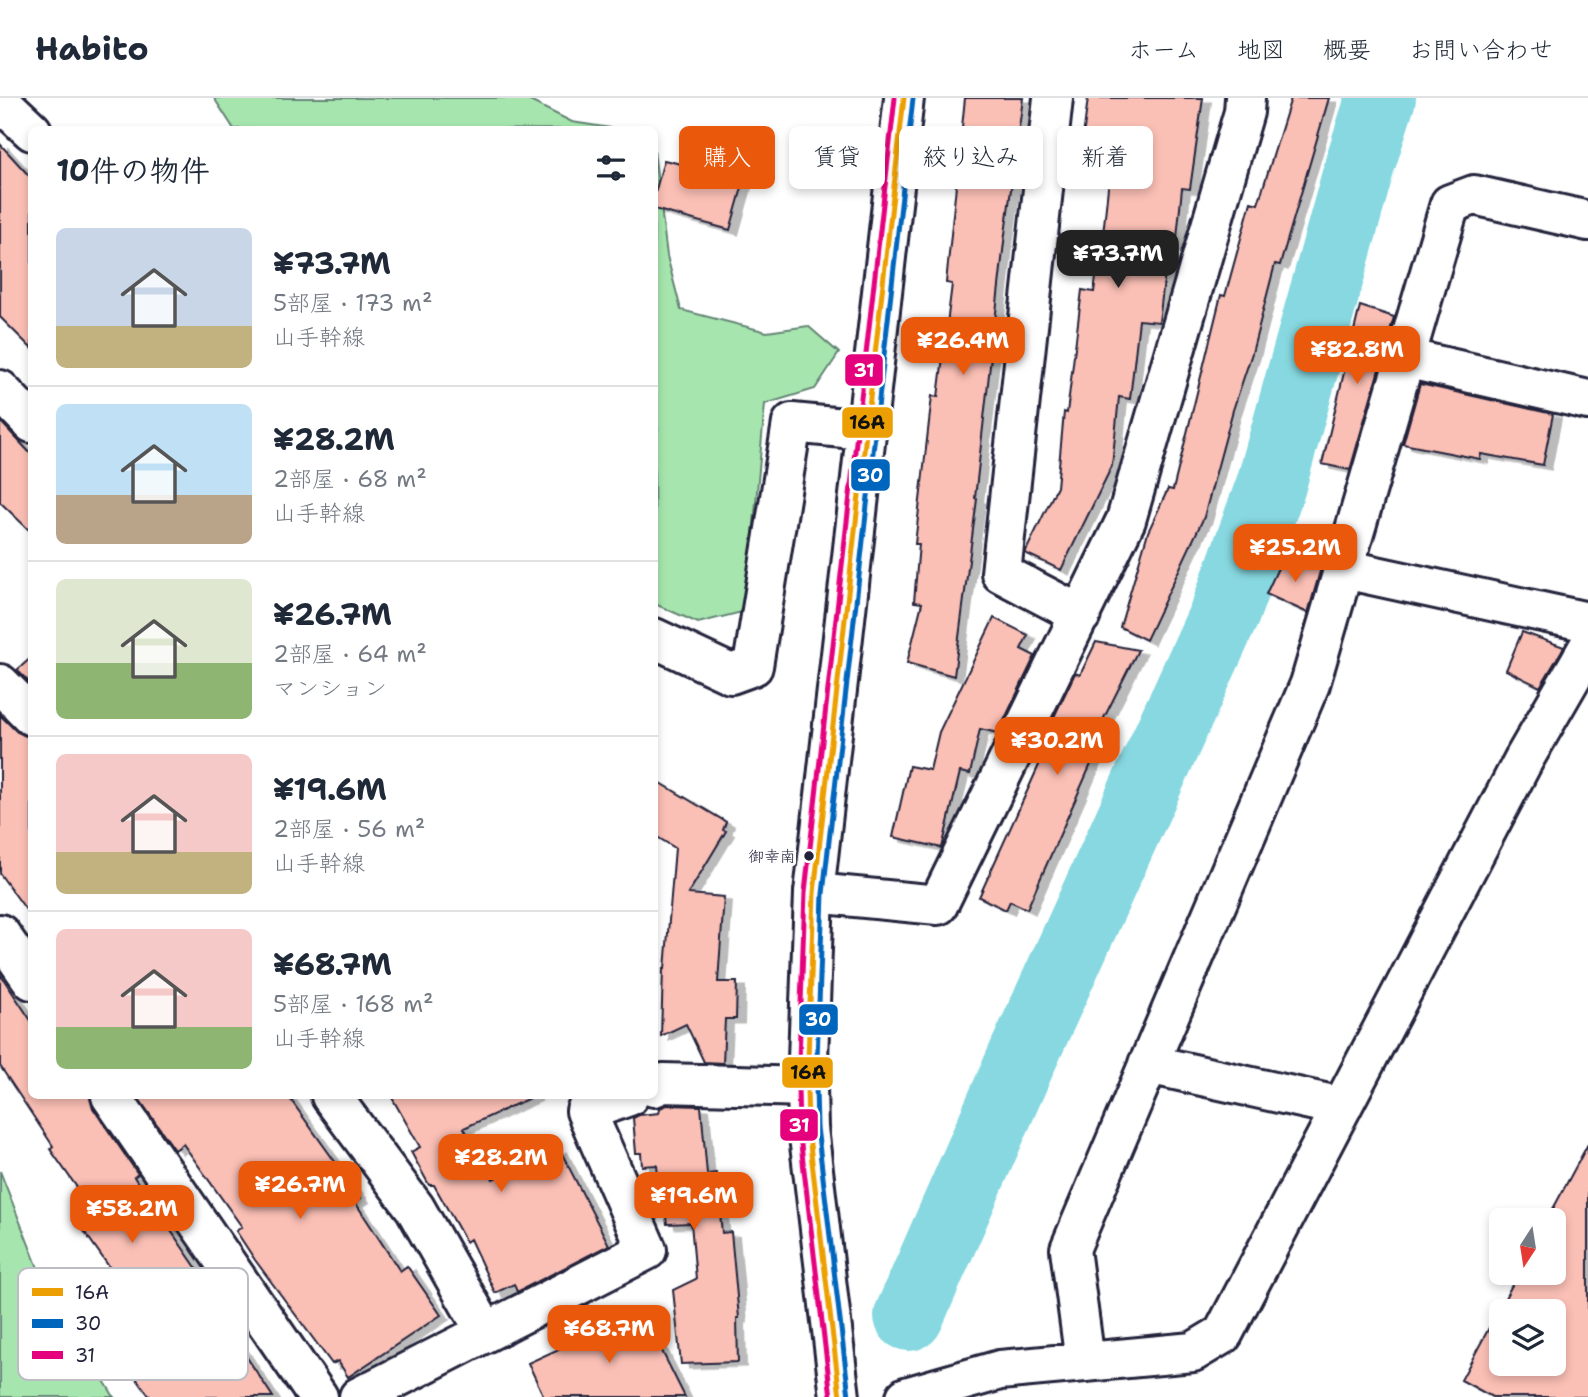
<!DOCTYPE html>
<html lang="ja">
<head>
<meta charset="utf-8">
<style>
	body { margin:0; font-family:"Shantell Sans","Klee One",sans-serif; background:#f6f6f7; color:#1f2937; height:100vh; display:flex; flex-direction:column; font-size:26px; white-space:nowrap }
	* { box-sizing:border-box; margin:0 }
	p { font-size:23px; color:#747a83 }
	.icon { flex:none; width:38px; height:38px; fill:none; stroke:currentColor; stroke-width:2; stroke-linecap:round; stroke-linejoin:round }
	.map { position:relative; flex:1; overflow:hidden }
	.drawer { position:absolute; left:28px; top:28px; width:630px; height:973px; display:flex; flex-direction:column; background:#fff; border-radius:10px; box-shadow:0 4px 10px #0003 }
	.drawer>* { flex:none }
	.banner { position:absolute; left:679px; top:28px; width:665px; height:63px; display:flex; gap:14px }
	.needle { width:46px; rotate:192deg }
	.tools { position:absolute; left:1489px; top:1110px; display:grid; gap:14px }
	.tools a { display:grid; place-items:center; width:77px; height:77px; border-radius:10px; background:#fff; box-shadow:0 4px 10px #0003; font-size:35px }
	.price { position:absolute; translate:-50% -60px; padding:0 16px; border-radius:14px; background:#ea580c; color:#fff; font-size:23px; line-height:46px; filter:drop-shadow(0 2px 4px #0008) }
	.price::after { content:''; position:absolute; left:50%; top:42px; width:21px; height:16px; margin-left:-10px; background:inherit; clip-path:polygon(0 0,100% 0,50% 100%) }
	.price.active { background:#222; color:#fff }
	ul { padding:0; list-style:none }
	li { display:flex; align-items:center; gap:21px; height:175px; padding:0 28px }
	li+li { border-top:2px solid #e0e1e3 }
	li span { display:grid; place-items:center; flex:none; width:196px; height:140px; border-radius:10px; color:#555 }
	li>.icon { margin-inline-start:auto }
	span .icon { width:84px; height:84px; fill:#fffc; stroke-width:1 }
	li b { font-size:30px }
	h2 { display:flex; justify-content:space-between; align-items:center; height:84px; padding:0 28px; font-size:30px }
	.pill { padding:0 24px; border-radius:10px; background:#fff; box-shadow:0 4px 10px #0003; font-size:24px; line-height:63px }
	.pill.active { background:#ea580c; color:#fff }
	header { display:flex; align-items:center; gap:42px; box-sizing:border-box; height:98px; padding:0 35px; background:#fff; border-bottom:2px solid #e0e1e3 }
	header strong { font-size:33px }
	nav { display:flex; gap:38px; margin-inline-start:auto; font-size:24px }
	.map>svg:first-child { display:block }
	.green { fill:#a6e6ae; stroke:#648474; stroke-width:2 }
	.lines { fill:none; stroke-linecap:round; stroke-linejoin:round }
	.river { stroke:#87d8e0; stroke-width:70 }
	.building { fill:#fabfb5; stroke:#22223b; stroke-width:2; fill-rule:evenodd; filter:url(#shadow) }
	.street-casing { stroke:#22223b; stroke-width:44 }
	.secondary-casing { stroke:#22223b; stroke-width:44 }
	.street { stroke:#fff; stroke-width:38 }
	.secondary { stroke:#fff; stroke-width:38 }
	.bus-1-casing { stroke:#fff; stroke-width:10 }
	.bus-2-casing { stroke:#fff; stroke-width:10 }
	.bus-3-casing { stroke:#fff; stroke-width:10 }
	.bus-1 { stroke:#ec9f03; stroke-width:5 }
	.bus-2 { stroke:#0065bd; stroke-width:5 }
	.bus-3 { stroke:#e5007d; stroke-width:5 }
	.bus-dot { fill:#22223b; stroke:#fff; stroke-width:2.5 }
	.labels { text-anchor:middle; stroke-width:6; stroke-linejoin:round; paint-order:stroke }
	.bus-label { font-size:16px; fill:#22223b; stroke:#fff; text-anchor:end }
	.key { fill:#fff; stroke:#bdbdc4; stroke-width:2 }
	.key-label { font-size:19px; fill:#22223b }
	.line-badge { stroke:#fff; stroke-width:2.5 }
	.badge-label { font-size:19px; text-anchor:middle; font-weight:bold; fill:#fff }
	.pale-badge-label { font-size:19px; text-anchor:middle; font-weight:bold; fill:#111 }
</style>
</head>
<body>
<header>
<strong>Habito</strong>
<nav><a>ホーム</a><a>地図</a><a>概要</a><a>お問い合わせ</a></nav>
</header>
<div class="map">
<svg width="1588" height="1299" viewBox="0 0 1588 1299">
	<defs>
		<filter id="shadow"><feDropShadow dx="8" dy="4.5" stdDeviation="0" flood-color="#0004"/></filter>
	</defs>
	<rect width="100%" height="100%" fill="#fff"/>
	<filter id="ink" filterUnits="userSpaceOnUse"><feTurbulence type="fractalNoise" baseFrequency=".0143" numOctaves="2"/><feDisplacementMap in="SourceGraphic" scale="14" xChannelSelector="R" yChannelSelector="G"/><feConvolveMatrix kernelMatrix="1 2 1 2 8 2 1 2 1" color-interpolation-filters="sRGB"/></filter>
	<g filter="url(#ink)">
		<path class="green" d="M 214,0 L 524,0 L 572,24 L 617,31 L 376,32 L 370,30 L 234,31 Z
			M 654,52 L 667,158 L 681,212 L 767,234 L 808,228 L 839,255 L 815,291 L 765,306 L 746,513 L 698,525 L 655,506 L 654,356 L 658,330 L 654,324 Z
			M 0,1073 L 42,1180 L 114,1299 L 0,1299 Z"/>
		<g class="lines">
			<path class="river" d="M 909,1218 L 1023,958 L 1226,512 L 1271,387 L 1361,63 L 1381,0"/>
		</g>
		<path class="building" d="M 965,0 L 1023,0 L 1004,144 L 975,400 L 977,401 L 954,578 L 907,565 L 922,505 L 914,504 L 919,446 L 915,446 L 932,298 L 938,299 L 952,186 L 946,185 Z
			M 1088,0 L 1203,0 L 1190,91 L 1182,90 L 1176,150 L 1168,149 L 1159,224 L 1139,222 L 1130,301 L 1119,299 L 1112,368 L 1061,472 L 1025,455 L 1057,389 L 1064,314 L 1067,315 L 1082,192 L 1094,194 L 1098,164 L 1100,165 L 1109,80 L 1078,77 Z
			M 1291,0 L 1329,0 L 1280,167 L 1275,166 L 1252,255 L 1233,312 L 1204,419 L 1146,542 L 1120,529 L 1148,434 L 1168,391 L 1173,392 L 1221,197 L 1225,198 L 1251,104 L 1258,106 Z
			M 0,46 L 32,81 L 32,251 L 0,219 Z
			M 684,53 L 717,62 L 713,77 L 743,86 L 730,132 L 654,111 L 654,99 L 664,62 L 681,66 Z
			M 1360,208 L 1394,219 L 1350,372 L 1322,366 Z
			M 1420,286 L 1553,316 L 1543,367 L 1481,356 L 1480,361 L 1403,346 Z
			M 0,323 L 32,357 L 32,435 L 0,404 Z
			M 1283,459 L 1321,470 L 1308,515 L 1266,496 Z
			M 994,520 L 1028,537 L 1021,551 L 1035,558 L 998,635 L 980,631 L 970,676 L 960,674 L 942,750 L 893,739 L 909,668 L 930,672 L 939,634 Z
			M 1522,534 L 1564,549 L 1540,589 L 1506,572 Z
			M 1096,544 L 1138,552 L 1096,636 L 1103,639 L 1027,811 L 1010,803 L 1006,812 L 979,799 L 1039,667 L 1048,646 L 1042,644 L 1075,575 L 1080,577 Z
			M 32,559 L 32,587 L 17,572 Z
			M 0,617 L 17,634 L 32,639 L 32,820 L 0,776 Z
			M 654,681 L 726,724 L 723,732 L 726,733 L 688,796 L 724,799 L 718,884 L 737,884 L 736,921 L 725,921 L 723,965 L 704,964 L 686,926 L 661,938 L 663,871 L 665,871 L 675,750 L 654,737 Z
			M 0,876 L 32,924 L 32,998 L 90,998 L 93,1010 L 138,1076 L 134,1079 L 202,1178 L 196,1182 L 273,1299 L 150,1299 L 134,1277 L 138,1274 L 94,1209 L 124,1190 L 79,1126 L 95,1115 L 50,1051 L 53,1048 L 0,968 Z
			M 137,998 L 288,998 L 361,1100 L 355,1104 L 400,1173 L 407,1168 L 441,1217 L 348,1279 L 338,1263 L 332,1266 L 255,1162 L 236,1133 L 242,1129 L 183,1046 L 175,1052 Z
			M 391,998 L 534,998 L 464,1030 L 493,1081 L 559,1050 L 609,1147 L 517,1194 L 514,1186 L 495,1195 L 470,1141 L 466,1144 L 434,1087 L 429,1087 L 411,1054 L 420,1049 Z
			M 667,1007 L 701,1008 L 707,1076 L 716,1075 L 722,1135 L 731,1134 L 739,1220 L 737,1220 L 738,1264 L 681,1266 L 673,1192 L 696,1181 L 691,1125 L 667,1126 L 664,1104 L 660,1105 L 657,1067 L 642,1068 L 641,1055 L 636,1055 L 633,1020 L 639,1017 L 659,1015 L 660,1010 Z
			M 1588,1046 L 1588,1299 L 1492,1299 L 1461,1282 L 1519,1174 L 1554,1174 L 1554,1122 L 1547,1122 ZM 1502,1213 L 1554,1213 L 1554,1265 L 1502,1265 Z
			M 642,1213 L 685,1299 L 544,1299 L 528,1265 Z"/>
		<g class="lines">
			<g class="street-casing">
				<path id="street" d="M 1053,0 L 1001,475 L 1081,517
					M 0,3 L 32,33
					M 1405,260 L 1588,302
					M 0,292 L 32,325
					M 1344,471 L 1588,524
					M 654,540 L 731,576 L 753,568 L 792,325 L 865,332
					M 0,586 L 32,618
					M 814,795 L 938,807 L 1126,422 L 1244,14 L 1245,0
					M 0,836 L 32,882
					M 1148,966 L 1342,1009
					M 654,989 L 663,985 L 807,989
					M 111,998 L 318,1299
					M 331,998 L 415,1110 L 485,1233
					M 1085,1264 L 1070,1151 L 1310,586 L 1450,106 L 1474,97 L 1588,123
					M 359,1299 L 647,1152 L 586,1013 L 629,998
					M 906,1299 L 1000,1272 L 1193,1254 L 1223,1236 L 1524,661 L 1588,550"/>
			</g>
			<g class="secondary-casing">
				<path id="secondary" d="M 840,1299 L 808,1030 L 807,989 L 814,795 L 904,0"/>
			</g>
			<use href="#street" class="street"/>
			<use href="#secondary" class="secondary"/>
			<g class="bus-1-casing">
				<path id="bus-1" d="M 840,1299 L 808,1030 L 807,989 L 814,795 L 904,0"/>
			</g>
			<g class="bus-2-casing">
				<path id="bus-2" d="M 849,1298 L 817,1029 L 816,989 L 823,796 L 913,1"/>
			</g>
			<g class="bus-3-casing">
				<path id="bus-3" d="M 831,1299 L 799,1030 L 798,989 L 805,794 L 895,0"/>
			</g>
			<use href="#bus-1" class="bus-1"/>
			<use href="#bus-2" class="bus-2"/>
			<use href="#bus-3" class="bus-3"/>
		</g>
	</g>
	<circle class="bus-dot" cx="809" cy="758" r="6"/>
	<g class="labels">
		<g class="bus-label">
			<text x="796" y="764">御幸南</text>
		</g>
	</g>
	<rect x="18" y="1170" width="230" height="112" rx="10" class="key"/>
	<rect x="32" y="1190" width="31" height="8" fill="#ec9f03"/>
	<rect x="32" y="1221" width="31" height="9" fill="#0065bd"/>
	<rect x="32" y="1253" width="31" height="8" fill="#e5007d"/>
	<g class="key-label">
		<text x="75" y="1201">16A</text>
		<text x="75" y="1232">30</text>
		<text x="75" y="1264">31</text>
	</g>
	<g class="line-badge">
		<rect x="844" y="255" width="40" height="34" rx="7" fill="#e5007d"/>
		<rect x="841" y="308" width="53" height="33" rx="7" fill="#ec9f03"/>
		<rect x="850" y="360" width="41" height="34" rx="7" fill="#0065bd"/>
		<rect x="798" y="905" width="41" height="33" rx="7" fill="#0065bd"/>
		<rect x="781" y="958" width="53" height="33" rx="7" fill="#ec9f03"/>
		<rect x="779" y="1010" width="40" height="34" rx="7" fill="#e5007d"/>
	</g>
	<g class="badge-label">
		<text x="864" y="279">31</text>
		<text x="870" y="384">30</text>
		<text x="818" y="928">30</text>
		<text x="799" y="1034">31</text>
	</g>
	<g class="pale-badge-label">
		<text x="867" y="331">16A</text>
		<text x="808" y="981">16A</text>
	</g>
</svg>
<div class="tools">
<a><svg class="needle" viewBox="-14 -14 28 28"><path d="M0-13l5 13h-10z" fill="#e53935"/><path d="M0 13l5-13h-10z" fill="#747a83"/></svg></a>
<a><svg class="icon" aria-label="layers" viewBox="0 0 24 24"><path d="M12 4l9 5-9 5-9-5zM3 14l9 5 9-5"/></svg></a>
</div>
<b class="price active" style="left:1118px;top:192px">¥73.7M</b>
<b class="price" style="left:963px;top:279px">¥26.4M</b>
<b class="price" style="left:1357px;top:288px">¥82.8M</b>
<b class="price" style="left:1295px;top:486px">¥25.2M</b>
<b class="price" style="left:1057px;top:679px">¥30.2M</b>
<b class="price" style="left:501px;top:1096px">¥28.2M</b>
<b class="price" style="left:300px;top:1123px">¥26.7M</b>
<b class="price" style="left:694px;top:1134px">¥19.6M</b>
<b class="price" style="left:132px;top:1147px">¥58.2M</b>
<b class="price" style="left:609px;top:1267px">¥68.7M</b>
<div class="banner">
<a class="pill active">購入</a>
<a class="pill">賃貸</a>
<a class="pill">絞り込み</a>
<a class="pill">新着</a>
</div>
<section class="drawer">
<h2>10件の物件<svg class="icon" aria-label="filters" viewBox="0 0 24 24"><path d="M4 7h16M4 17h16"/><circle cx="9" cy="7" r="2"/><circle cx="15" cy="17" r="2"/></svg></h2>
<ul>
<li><span style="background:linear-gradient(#c9d6e8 70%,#c2b280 0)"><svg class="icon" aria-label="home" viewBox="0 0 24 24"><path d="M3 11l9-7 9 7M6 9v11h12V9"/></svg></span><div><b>¥73.7M</b><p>5部屋 · 173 m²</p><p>山手幹線</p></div></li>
<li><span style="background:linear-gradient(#bfe0f5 65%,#b9a48a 0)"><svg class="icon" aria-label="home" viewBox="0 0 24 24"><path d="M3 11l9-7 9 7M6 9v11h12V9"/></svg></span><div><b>¥28.2M</b><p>2部屋 · 68 m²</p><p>山手幹線</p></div></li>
<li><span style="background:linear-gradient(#dfe7d0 60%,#8fb573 0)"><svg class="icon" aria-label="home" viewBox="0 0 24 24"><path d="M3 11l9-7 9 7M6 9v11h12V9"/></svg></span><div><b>¥26.7M</b><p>2部屋 · 64 m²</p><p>マンション</p></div></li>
<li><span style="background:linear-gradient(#f6c9c9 70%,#c2b280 0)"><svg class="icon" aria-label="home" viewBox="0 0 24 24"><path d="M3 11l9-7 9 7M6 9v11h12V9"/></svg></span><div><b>¥19.6M</b><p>2部屋 · 56 m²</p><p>山手幹線</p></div></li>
<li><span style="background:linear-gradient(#f6c9c9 70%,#8fb573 0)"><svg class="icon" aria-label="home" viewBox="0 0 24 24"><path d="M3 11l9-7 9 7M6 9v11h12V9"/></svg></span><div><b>¥68.7M</b><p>5部屋 · 168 m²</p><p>山手幹線</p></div></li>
</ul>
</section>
</div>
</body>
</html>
